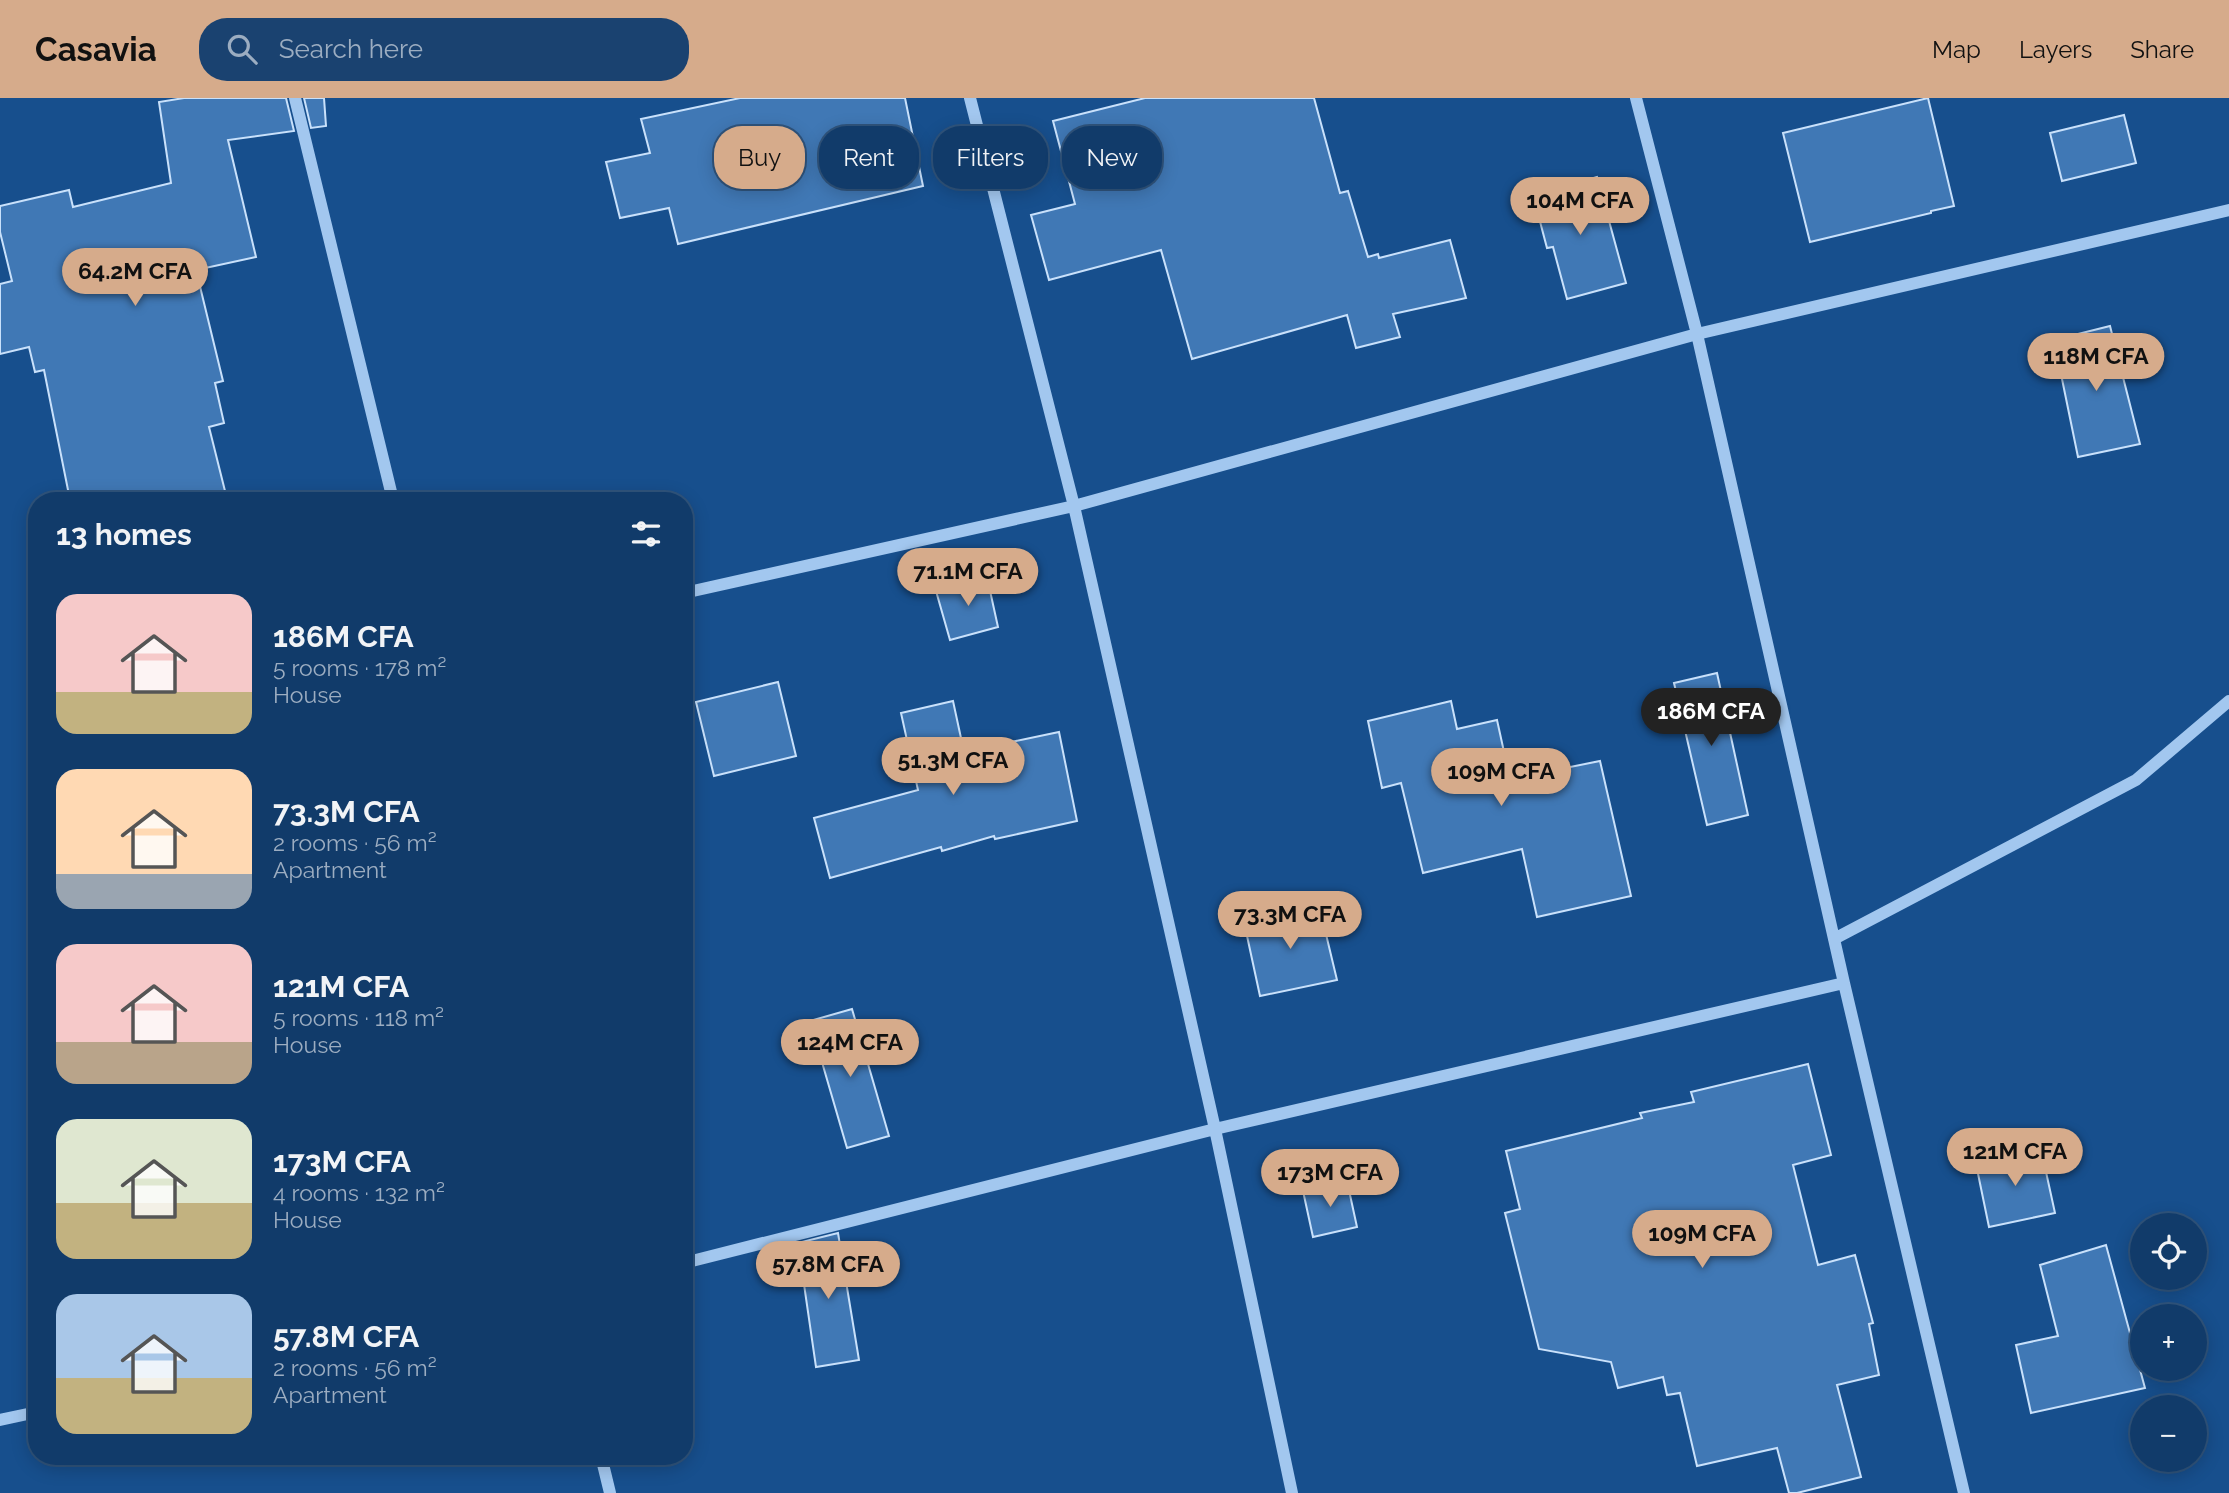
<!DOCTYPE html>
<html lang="en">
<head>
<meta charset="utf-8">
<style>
	body { margin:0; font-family:Raleway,sans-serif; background:#1a4270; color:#f1f3f6; height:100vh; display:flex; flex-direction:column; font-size:26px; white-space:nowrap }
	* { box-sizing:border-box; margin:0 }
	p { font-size:23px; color:#9cadc1 }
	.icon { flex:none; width:38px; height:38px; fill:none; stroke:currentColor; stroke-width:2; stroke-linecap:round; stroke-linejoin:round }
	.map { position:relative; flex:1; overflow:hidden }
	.panel { position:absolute; left:28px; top:394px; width:665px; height:973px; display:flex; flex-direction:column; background:#113b6a; border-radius:28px; box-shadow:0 4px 18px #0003,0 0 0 2px #30557e }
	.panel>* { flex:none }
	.guide { position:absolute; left:714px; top:28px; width:665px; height:63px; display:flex; gap:14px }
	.controls { position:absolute; left:2130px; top:1115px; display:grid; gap:14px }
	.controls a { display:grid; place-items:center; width:77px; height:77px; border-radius:50%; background:#113b6a; box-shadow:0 4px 18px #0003,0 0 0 2px #30557e; font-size:35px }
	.price { position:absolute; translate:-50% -60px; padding:0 16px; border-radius:24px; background:#d6ab8b; color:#111; font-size:23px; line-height:46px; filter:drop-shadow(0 2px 4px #0008) }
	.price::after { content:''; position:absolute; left:50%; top:42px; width:21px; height:16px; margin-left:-10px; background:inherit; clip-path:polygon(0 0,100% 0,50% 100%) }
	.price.selected { background:#222; color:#fff }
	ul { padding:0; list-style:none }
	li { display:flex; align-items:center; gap:21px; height:175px; padding:0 28px }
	li span { display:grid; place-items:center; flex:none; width:196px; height:140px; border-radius:21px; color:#555 }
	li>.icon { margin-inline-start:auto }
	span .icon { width:84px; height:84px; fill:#fffc; stroke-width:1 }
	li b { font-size:30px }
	h2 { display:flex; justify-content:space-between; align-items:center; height:84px; padding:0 28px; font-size:30px }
	.pill { padding:0 24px; border-radius:28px; background:#113b6a; box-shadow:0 4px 18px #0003,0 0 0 2px #30557e; font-size:24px; line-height:63px }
	.pill.selected { background:#d6ab8b; color:#111 }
	header { display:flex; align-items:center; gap:42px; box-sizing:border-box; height:98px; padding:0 35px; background:#d6ab8b; color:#111 }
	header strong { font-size:33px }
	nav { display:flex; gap:38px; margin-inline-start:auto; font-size:24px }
	.search { width:490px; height:63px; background:#1a4270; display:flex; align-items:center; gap:18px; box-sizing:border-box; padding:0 24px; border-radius:28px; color:#9cadc1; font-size:26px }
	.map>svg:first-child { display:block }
	.building { fill:#4078b5; stroke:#c9e1fb; stroke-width:2 }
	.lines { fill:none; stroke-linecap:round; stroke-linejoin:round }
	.minor { stroke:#a2c7ef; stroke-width:12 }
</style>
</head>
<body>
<header>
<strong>Casavia</strong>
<div class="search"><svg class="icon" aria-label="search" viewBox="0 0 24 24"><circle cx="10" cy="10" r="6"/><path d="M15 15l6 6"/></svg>Search here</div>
<nav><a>Map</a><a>Layers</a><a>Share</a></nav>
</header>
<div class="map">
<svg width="2229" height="1395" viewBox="0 0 2229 1395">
	<rect width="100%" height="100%" fill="#174f8d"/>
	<path class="building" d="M 184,0 L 286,0 L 294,33 L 228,42 L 256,159 L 196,172 L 223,283 L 215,285 L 224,325 L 209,329 L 225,393 L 183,402 L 70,402 L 44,272 L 35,274 L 29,249 L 0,256 L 0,186 L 12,183 L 0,134 L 0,108 L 69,92 L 73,109 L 171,85 L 159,4 Z
		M 304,0 L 324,0 L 326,28 L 311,30 Z
		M 740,0 L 905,0 L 923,88 L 678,146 L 669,110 L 620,120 L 606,64 L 650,55 L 641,21 Z
		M 1145,0 L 1314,0 L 1340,95 L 1348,93 L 1368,159 L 1378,156 L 1379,160 L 1450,142 L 1466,200 L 1393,216 L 1400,239 L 1356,250 L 1347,217 L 1192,261 L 1161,152 L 1049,182 L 1031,117 L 1075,106 L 1053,23 Z
		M 1928,0 L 1954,108 L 1931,113 L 1931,115 L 1810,144 L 1783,35 Z
		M 2124,17 L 2136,65 L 2062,83 L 2050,35 Z
		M 1597,79 L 1626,185 L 1567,201 L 1553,149 L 1547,150 L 1533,97 Z
		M 2110,228 L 2140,346 L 2078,359 L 2054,242 Z
		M 987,479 L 998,529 L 950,542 L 936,493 Z
		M 1717,575 L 1748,717 L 1707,727 L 1674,585 Z
		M 778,584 L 796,658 L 714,678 L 696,604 Z
		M 953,603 L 964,654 L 1059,634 L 1077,723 L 995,741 L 994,738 L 942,753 L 941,749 L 830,780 L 814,720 L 918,692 L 901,615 Z
		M 1451,603 L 1457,631 L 1497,622 L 1510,681 L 1600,663 L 1631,798 L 1537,819 L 1522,751 L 1423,775 L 1401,685 L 1382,690 L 1368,623 Z
		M 1319,807 L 1337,882 L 1260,898 L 1244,824 Z
		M 852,911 L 889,1038 L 847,1050 L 810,923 Z
		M 1808,966 L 1831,1057 L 1793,1067 L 1818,1167 L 1855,1157 L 1873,1225 L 1869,1226 L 1879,1277 L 1837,1287 L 1861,1379 L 1797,1395 L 1789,1395 L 1777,1350 L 1697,1368 L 1680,1295 L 1667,1297 L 1663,1279 L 1618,1290 L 1611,1264 L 1539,1251 L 1505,1115 L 1520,1111 L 1506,1053 L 1642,1020 L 1640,1015 L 1694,1004 L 1691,994 Z
		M 2041,1051 L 2055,1115 L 1989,1129 L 1976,1066 Z
		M 1347,1083 L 1357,1129 L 1313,1139 L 1303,1093 Z
		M 838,1135 L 859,1262 L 816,1269 L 798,1145 Z
		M 2106,1147 L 2145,1290 L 2031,1315 L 2016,1247 L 2058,1238 L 2040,1167 Z"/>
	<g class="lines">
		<path class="minor" d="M 295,0 L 393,402
			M 970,0 L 1074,408 L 1215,1031 L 1292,1395
			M 1636,0 L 1697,236 L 1844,885 L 1964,1395
			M 684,495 L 1074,408 L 1697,236 L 2229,112
			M 1834,841 L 2136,682 L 2229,603
			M 684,1165 L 1215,1031 L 1844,885
			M 0,1322 L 37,1314
			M 601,1358 L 610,1395"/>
	</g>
</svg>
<div class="controls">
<a><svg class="icon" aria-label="locate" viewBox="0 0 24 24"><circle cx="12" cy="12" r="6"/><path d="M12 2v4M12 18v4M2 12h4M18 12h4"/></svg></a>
<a>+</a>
<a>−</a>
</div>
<b class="price" style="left:1580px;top:139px">104M CFA</b>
<b class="price" style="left:135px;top:210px">64.2M CFA</b>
<b class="price" style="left:2096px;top:295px">118M CFA</b>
<b class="price" style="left:968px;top:510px">71.1M CFA</b>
<b class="price selected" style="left:1711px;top:650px">186M CFA</b>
<b class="price" style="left:953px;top:699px">51.3M CFA</b>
<b class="price" style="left:1501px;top:710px">109M CFA</b>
<b class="price" style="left:1290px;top:853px">73.3M CFA</b>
<b class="price" style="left:850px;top:981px">124M CFA</b>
<b class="price" style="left:2015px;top:1090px">121M CFA</b>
<b class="price" style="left:1330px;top:1111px">173M CFA</b>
<b class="price" style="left:1702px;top:1172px">109M CFA</b>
<b class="price" style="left:828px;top:1203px">57.8M CFA</b>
<div class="guide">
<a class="pill selected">Buy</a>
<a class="pill">Rent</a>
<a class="pill">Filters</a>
<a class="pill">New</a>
</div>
<section class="panel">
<h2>13 homes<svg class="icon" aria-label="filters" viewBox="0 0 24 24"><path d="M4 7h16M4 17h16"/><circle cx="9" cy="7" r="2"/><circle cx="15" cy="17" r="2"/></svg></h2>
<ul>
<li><span style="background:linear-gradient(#f6c9c9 70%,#c2b280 0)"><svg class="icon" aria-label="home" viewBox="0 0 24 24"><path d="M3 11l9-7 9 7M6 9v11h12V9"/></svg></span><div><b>186M CFA</b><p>5 rooms · 178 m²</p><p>House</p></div></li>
<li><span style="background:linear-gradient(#ffd9b3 75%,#9aa5b1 0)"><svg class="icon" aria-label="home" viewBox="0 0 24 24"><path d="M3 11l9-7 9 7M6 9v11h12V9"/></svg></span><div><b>73.3M CFA</b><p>2 rooms · 56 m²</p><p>Apartment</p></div></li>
<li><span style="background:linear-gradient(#f6c9c9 70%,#b9a48a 0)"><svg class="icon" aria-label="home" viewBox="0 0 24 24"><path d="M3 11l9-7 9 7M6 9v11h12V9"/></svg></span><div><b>121M CFA</b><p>5 rooms · 118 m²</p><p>House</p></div></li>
<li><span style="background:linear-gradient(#dfe7d0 60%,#c2b280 0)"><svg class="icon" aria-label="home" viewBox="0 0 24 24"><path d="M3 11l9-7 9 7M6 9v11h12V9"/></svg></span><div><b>173M CFA</b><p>4 rooms · 132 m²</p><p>House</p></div></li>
<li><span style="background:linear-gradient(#a9c7e8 60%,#c2b280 0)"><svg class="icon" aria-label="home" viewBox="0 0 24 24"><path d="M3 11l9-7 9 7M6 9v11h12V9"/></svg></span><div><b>57.8M CFA</b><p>2 rooms · 56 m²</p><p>Apartment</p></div></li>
</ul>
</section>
</div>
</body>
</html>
